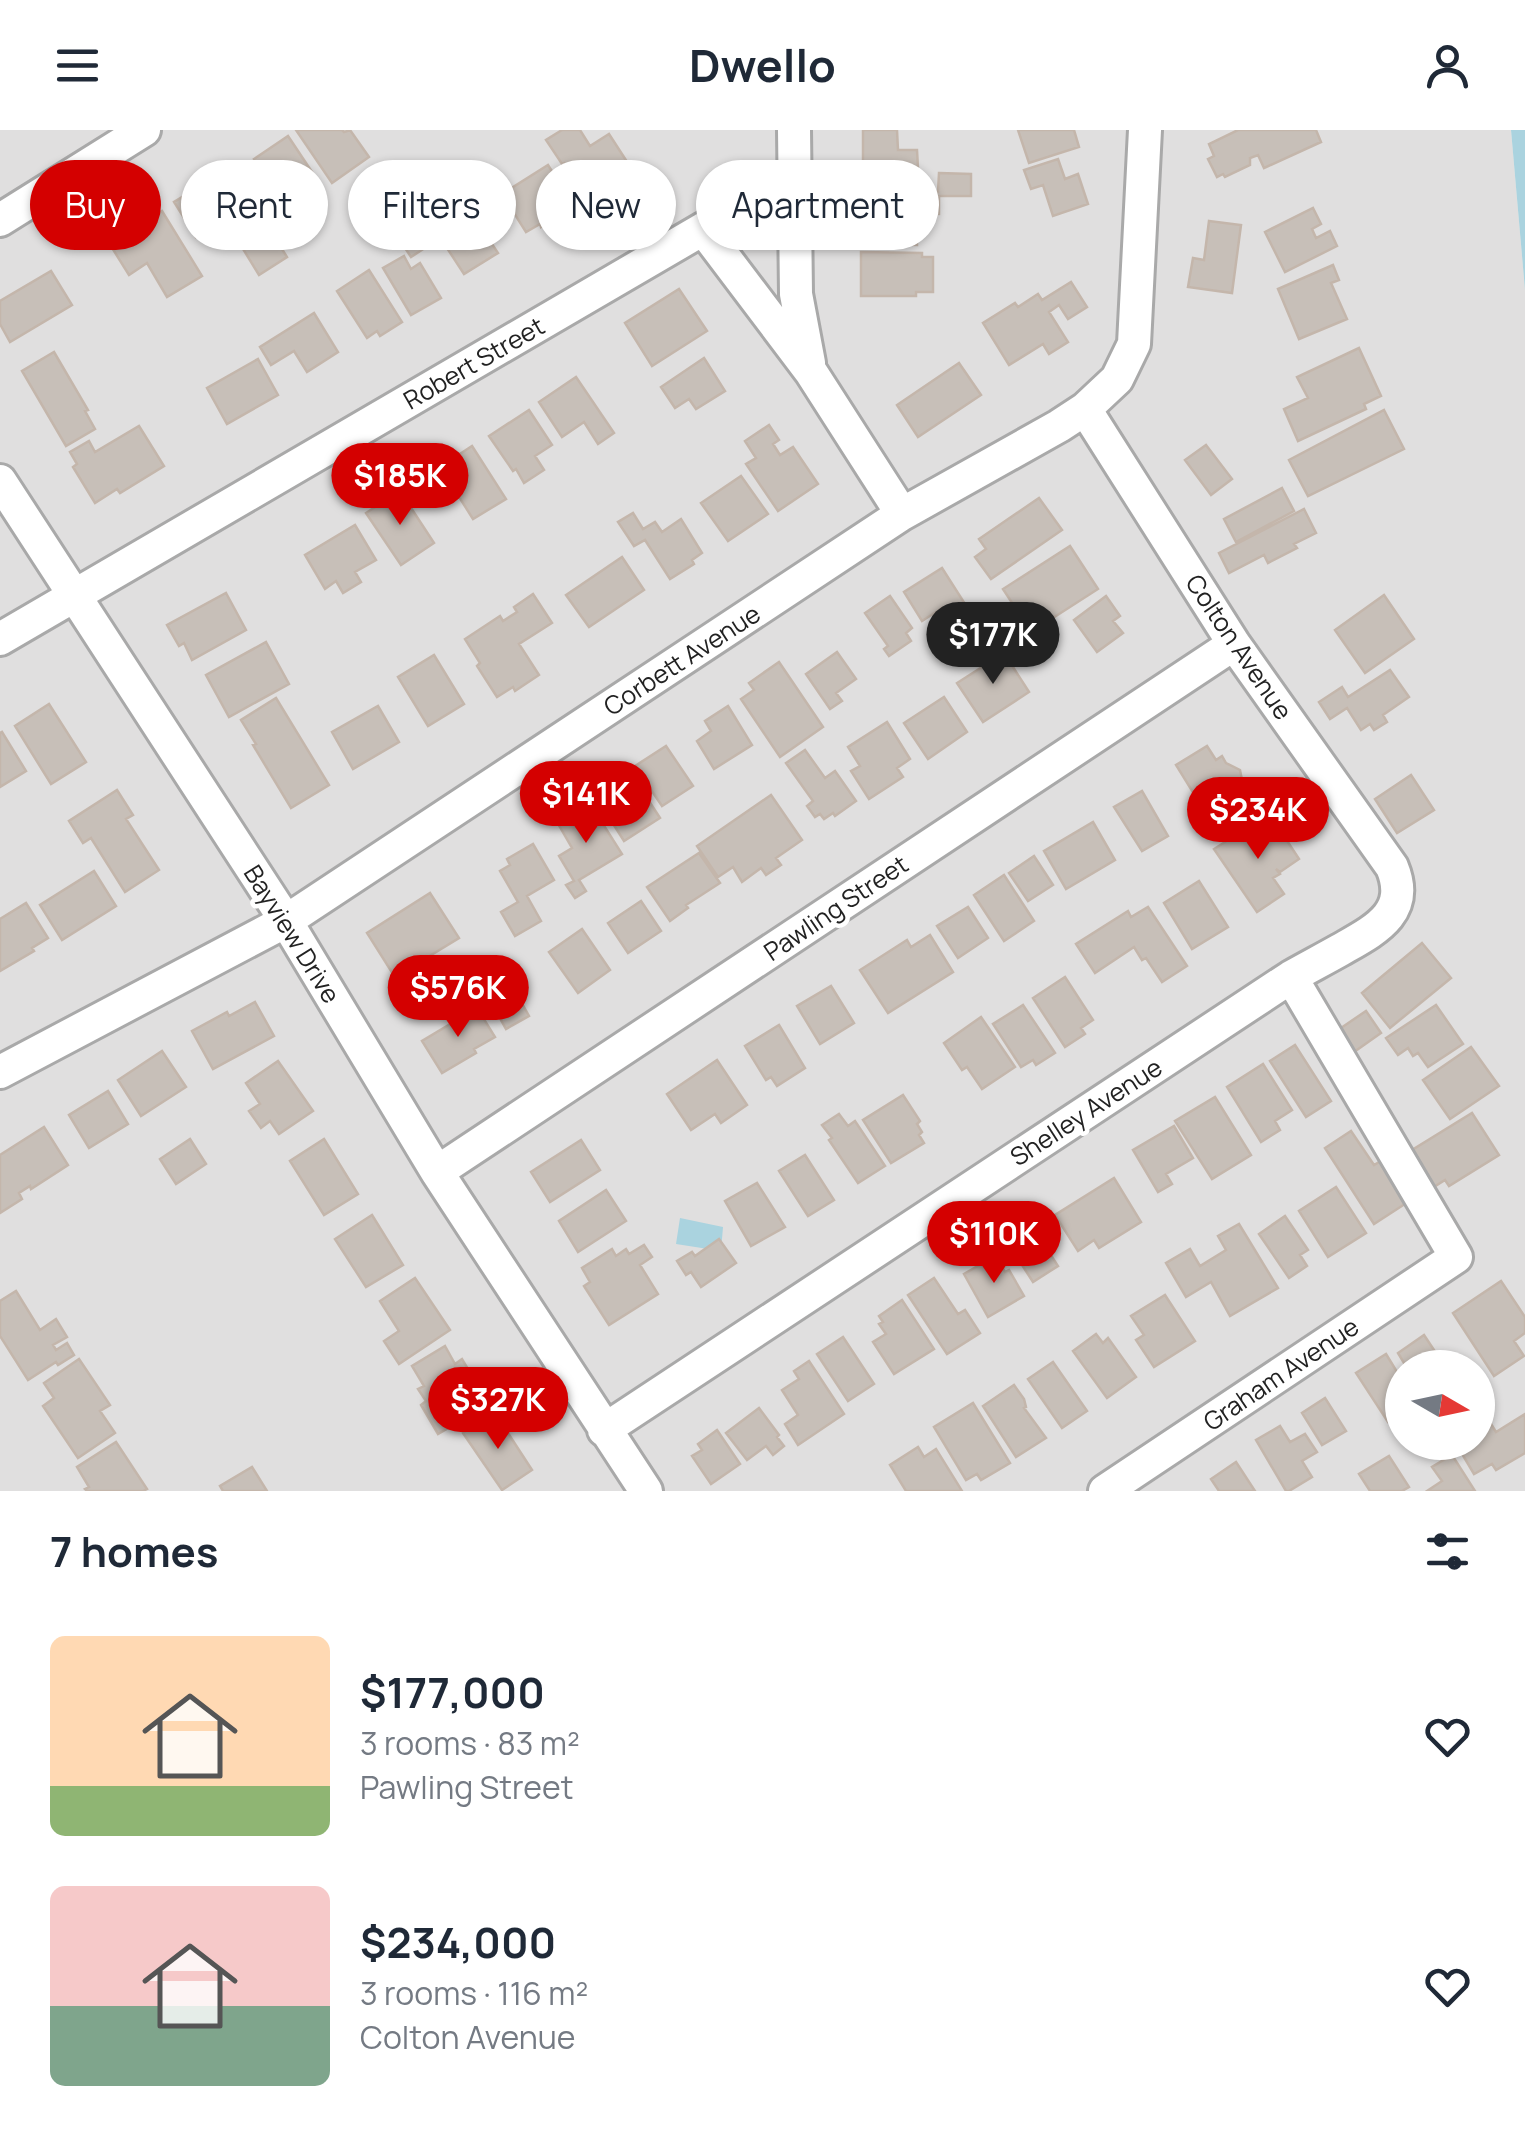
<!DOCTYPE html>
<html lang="en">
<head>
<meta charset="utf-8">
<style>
	body { margin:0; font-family:Manrope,sans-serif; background:#f2f2f3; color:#1f2937; height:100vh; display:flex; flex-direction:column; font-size:38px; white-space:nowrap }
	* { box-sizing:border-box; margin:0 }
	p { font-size:32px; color:#747a83 }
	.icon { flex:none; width:55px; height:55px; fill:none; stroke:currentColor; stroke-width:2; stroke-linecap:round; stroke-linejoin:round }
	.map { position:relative; height:1361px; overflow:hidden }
	.details { display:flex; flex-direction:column; background:#fff; flex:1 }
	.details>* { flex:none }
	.banner { position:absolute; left:30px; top:30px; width:1000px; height:90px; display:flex; gap:20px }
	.needle { width:65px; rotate:99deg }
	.fabs { position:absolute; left:1385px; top:1220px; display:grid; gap:20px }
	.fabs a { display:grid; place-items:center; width:110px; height:110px; border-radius:50%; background:#fff; box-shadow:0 2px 8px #0004; font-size:50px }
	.price { position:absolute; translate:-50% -85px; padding:0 22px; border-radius:35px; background:#d40000; color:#fff; font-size:32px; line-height:65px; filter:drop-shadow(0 2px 5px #0008) }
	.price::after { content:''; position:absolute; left:50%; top:60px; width:30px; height:22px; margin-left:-15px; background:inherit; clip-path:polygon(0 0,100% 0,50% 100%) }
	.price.current { background:#222; color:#fff }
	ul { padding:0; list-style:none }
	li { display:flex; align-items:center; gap:30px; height:250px; padding:0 50px }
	li span { display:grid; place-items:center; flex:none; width:280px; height:200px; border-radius:15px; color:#555 }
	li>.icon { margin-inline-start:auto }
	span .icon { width:120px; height:120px; fill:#fffc; stroke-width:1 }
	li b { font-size:42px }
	h2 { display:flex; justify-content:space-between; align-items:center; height:120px; padding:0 50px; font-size:42px }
	.pill { padding:0 35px; border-radius:45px; background:#fff; box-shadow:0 2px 8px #0004; font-size:35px; line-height:90px }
	.pill.current { background:#d40000; color:#fff }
	header { display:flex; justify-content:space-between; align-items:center; height:130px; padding:0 50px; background:#fff; font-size:45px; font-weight:700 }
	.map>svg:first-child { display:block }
	.residential { fill:#e0dfdf; fill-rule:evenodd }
	.water { fill:#aad3df }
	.building { fill:#c7bfb8; stroke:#c4b6ab; stroke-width:2.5 }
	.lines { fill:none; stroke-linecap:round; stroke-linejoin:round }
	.street-casing { stroke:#a9a9a9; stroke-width:38 }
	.street { stroke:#fff; stroke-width:32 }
	.labels { text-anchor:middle; stroke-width:9; stroke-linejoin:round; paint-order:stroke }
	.street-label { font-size:25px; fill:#222; stroke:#fff }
</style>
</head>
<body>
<header><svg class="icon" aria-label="menu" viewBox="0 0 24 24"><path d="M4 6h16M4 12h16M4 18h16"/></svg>Dwello<svg class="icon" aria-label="person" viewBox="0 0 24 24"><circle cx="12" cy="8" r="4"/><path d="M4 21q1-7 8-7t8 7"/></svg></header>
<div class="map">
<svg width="1525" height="1361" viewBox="0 0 1525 1361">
	<rect width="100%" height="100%" fill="#f2efe9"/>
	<path class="residential" d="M 0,0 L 1511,0 L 1525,160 L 1525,1361 L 0,1361 ZM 1402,1238 L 1478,1238 L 1478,1312 L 1402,1312 Z"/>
	<path class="water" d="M 1511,0 L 1525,0 L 1525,160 Z
		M 680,1088 L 723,1097 L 721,1121 L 676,1114 Z"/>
	<path class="building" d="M 296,0 L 342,0 L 344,2 L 350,0 L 369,27 L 332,53 Z
		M 562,0 L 580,0 L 590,16 L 609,4 L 631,38 L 586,67 L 564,33 L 562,34 L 546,10 Z
		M 863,0 L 897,0 L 898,20 L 917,20 L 918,38 L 863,38 Z
		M 1018,0 L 1074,0 L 1079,17 L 1029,33 Z
		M 1238,0 L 1316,0 L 1321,12 L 1264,38 L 1258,25 L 1250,28 L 1250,35 L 1225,47 L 1223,44 L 1217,47 L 1208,29 L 1214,26 L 1209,14 Z
		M 288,6 L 322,57 L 289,79 L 254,29 Z
		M 1058,29 L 1065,49 L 1078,44 L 1088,74 L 1053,86 L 1043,55 L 1031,59 L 1024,40 Z
		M 548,35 L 574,76 L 541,97 L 540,94 L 526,102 L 502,64 Z
		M 939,43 L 971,44 L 971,66 L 939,66 L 939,84 L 917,83 L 917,115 L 862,114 L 863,61 L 938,62 Z
		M 220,44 L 241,79 L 196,107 L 174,72 Z
		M 400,67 L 431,114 L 411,127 L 380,80 Z
		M 461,67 L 498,123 L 464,144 L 428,89 Z
		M 1313,78 L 1321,94 L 1312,99 L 1316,108 L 1330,101 L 1337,116 L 1285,142 L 1265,102 Z
		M 162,81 L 202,146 L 167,167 L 147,133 L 129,145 L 109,113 Z
		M 1209,91 L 1241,95 L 1232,163 L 1188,157 L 1193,128 L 1204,130 Z
		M 268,97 L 287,127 L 259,145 L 240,114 Z
		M 861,122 L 922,123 L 922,127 L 933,127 L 933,162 L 916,162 L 916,166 L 861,166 Z
		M 404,126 L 411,139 L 420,133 L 441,168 L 411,185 L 383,138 Z
		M 1333,135 L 1339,150 L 1331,153 L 1347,189 L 1299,209 L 1278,159 Z
		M 369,140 L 402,192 L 380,206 L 377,201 L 367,208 L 337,161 Z
		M 51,141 L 72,175 L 10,212 L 0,194 L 0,171 Z
		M 1071,152 L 1087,177 L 1068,189 L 1059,175 L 1049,182 L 1068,212 L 1049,224 L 1043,214 L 1009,235 L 983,193 L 1015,173 L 1018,177 L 1038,164 L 1042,170 Z
		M 679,159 L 707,201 L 652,236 L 625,193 Z
		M 314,183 L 338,222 L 307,242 L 294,221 L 271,235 L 260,217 Z
		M 1359,218 L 1381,266 L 1364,274 L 1366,279 L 1298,311 L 1284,279 L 1308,268 L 1297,247 Z
		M 54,222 L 88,280 L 85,281 L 95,299 L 66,316 L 22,241 Z
		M 704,228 L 725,261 L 696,279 L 689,269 L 675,278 L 661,257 Z
		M 258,229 L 278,265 L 227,294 L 207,258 Z
		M 959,233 L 981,265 L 918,307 L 897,275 Z
		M 576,247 L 614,303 L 598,314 L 584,292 L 562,307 L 539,272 Z
		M 529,280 L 552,315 L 535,326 L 544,340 L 524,353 L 516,339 L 513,341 L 489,306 Z
		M 1384,280 L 1404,319 L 1308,366 L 1289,330 Z
		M 769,295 L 779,310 L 773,314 L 780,325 L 793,317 L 818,354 L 778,381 L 746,334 L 756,328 L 745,311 Z
		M 139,296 L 164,336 L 120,363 L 117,359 L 95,373 L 73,337 L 77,334 L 70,322 L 89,311 L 95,322 Z
		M 1206,315 L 1232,349 L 1211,365 L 1185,330 Z
		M 472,316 L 506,369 L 473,389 L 449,351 L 443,355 L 434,341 Z
		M 741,346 L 768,384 L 728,411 L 701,373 Z
		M 1282,358 L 1294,381 L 1236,412 L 1224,389 Z
		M 400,361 L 434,413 L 401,435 L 366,383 Z
		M 1039,368 L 1062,400 L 991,449 L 975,427 L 986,419 L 979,409 Z
		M 1304,379 L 1316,403 L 1294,414 L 1297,418 L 1268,433 L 1264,425 L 1229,443 L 1219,423 Z
		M 633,383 L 643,399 L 655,392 L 662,402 L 681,389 L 702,423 L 692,430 L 694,434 L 670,449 L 645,410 L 634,416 L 618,392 Z
		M 355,395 L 376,430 L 355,442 L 361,452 L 343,463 L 336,451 L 325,459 L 305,425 Z
		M 1070,416 L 1098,459 L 1031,502 L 1003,459 Z
		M 622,427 L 644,460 L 589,497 L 566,465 Z
		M 942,438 L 974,488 L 944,507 L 935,492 L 946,485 L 942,478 L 922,491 L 904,462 Z
		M 226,463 L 246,500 L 192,530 L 184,513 L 179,516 L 167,495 Z
		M 533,464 L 552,493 L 519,514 L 539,545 L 515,561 L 513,557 L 497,567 L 477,536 L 480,533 L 465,509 L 500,486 L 503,491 L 517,482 L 514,477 Z
		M 1384,465 L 1414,509 L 1365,543 L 1335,500 Z
		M 890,466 L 912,498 L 906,503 L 911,511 L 889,526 L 884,519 L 888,516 L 865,483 Z
		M 1106,466 L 1120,486 L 1113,491 L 1123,503 L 1097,522 L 1074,490 Z
		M 266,512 L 289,554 L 229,587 L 206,545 Z
		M 837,522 L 856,549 L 836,563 L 842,571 L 830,579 L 806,544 Z
		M 1004,523 L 1029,562 L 983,592 L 957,553 Z
		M 434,525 L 464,574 L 428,596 L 398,547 Z
		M 779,532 L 823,597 L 780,627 L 741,569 L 754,560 L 749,553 Z
		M 1390,540 L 1409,567 L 1383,585 L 1387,592 L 1374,600 L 1370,594 L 1361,600 L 1347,578 L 1330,589 L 1319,572 L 1342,557 L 1348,567 Z
		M 944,567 L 967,602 L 928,629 L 904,593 Z
		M 276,568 L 329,655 L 291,678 L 253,615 L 256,614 L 241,590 Z
		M 49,574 L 86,632 L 51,654 L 15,596 Z
		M 378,576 L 399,612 L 353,639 L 332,602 Z
		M 728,576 L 752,615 L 714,639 L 697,611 L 711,601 L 705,591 Z
		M 887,592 L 910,629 L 897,638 L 903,647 L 869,669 L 851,641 L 860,636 L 848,617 Z
		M 2,602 L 26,641 L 0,657 L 0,603 Z
		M 666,616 L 693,656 L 662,676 L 635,636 Z
		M 1207,616 L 1216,630 L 1222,626 L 1226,633 L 1240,640 L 1244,660 L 1239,664 L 1246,672 L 1212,693 L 1176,635 Z
		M 805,620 L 825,648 L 835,641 L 856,671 L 835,686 L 833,683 L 824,689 L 820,684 L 815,687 L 807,676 L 813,671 L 786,633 Z
		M 614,645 L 619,653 L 632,645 L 660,688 L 624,711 L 591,659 Z
		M 1411,645 L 1434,680 L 1397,703 L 1375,669 Z
		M 117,660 L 133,685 L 126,689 L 159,740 L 125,762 L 91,708 L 83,713 L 69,691 Z
		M 1142,661 L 1168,706 L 1142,721 L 1114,677 Z
		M 771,665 L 802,710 L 776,728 L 781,735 L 766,745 L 761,738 L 742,752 L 733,737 L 718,747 L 697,716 Z
		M 589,672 L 622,724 L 579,750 L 586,761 L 575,768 L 566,755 L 574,751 L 559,726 L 572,718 L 557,692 Z
		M 1272,688 L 1299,729 L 1280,742 L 1276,739 L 1280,744 L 1273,748 L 1284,764 L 1257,782 L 1214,719 L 1241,702 L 1245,707 Z
		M 1093,692 L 1115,730 L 1066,759 L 1044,721 Z
		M 533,714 L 554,750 L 527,766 L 541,791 L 515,806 L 501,782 L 518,772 L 500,741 L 510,735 L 507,729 Z
		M 699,723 L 720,753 L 686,775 L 688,778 L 670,791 L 647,757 Z
		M 1034,726 L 1053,755 L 1028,771 L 1009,743 Z
		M 94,741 L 116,776 L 62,810 L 40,775 Z
		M 1004,745 L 1034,791 L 1004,811 L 974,765 Z
		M 1199,751 L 1228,797 L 1192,819 L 1164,773 Z
		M 430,763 L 459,808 L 428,827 L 438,843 L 405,863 L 367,803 Z
		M 641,771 L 661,801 L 628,823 L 608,793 Z
		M 26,773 L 48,808 L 32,818 L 34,821 L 0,841 L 0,789 Z
		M 968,777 L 988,808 L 958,828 L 937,796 Z
		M 1148,777 L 1187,836 L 1162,852 L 1146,828 L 1142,830 L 1134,817 L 1095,843 L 1076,814 L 1128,781 L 1131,787 Z
		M 582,799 L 610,840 L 578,863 L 549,822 Z
		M 930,805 L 953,842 L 888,883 L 860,840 L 907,810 L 911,817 Z
		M 1422,813 L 1451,848 L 1390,898 L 1362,863 Z
		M 496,827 L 529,886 L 506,899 L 473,840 Z
		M 1065,847 L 1093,890 L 1081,898 L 1085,904 L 1065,917 L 1033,868 Z
		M 831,856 L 854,893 L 820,914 L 797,876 Z
		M 255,872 L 274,906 L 213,939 L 192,901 L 227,882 L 229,886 Z
		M 1023,875 L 1055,923 L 1036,935 L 1033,930 L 1021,937 L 993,894 Z
		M 1436,875 L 1463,914 L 1428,937 L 1418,923 L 1413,926 L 1408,918 L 1398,925 L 1386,908 Z
		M 477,878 L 495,907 L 474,919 L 476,923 L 442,943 L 422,911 Z
		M 1366,881 L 1381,903 L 1354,922 L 1338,900 Z
		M 981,887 L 1015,937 L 982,959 L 967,937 L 962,940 L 944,913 Z
		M 779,895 L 805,938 L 777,956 L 771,947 L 766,950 L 745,916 Z
		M 1295,915 L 1331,971 L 1306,987 L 1270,931 Z
		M 1471,917 L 1499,956 L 1450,989 L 1423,950 Z
		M 162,921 L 186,957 L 141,986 L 118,950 Z
		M 717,930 L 747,975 L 721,993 L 715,984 L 691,1000 L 667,964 Z
		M 278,931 L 313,981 L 279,1004 L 270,991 L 261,998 L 249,981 L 260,974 L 246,953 Z
		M 1263,934 L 1292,980 L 1275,991 L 1280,1000 L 1261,1012 L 1227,957 Z
		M 108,961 L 128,994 L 89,1018 L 69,985 Z
		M 903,965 L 920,991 L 917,994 L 922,1002 L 919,1005 L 924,1013 L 891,1033 L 863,990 Z
		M 1215,967 L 1251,1025 L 1212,1049 L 1175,991 Z
		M 1472,983 L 1499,1025 L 1449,1056 L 1445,1050 L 1426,1062 L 1404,1025 Z
		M 839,984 L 848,996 L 855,991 L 885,1036 L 858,1053 L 829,1010 L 832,1008 L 822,995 Z
		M 1174,996 L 1193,1028 L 1166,1044 L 1172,1054 L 1158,1062 L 1133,1020 Z
		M 44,997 L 68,1035 L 31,1059 L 30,1056 L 19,1063 L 22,1069 L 0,1083 L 0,1025 Z
		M 1351,1001 L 1374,1035 L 1381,1031 L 1408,1072 L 1374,1094 L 1325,1018 Z
		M 190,1009 L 206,1034 L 176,1054 L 160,1029 Z
		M 324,1009 L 358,1064 L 324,1085 L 290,1031 Z
		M 581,1010 L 600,1040 L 550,1072 L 531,1042 Z
		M 805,1025 L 834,1070 L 808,1086 L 779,1041 Z
		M 1114,1048 L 1141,1092 L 1099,1118 L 1094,1110 L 1078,1121 L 1055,1085 Z
		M 757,1053 L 785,1097 L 751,1116 L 725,1071 Z
		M 1336,1057 L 1366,1103 L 1328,1127 L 1299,1081 Z
		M 606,1060 L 626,1091 L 578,1122 L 559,1091 Z
		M 372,1085 L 403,1135 L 366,1157 L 335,1109 Z
		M 1285,1086 L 1308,1120 L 1300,1125 L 1307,1136 L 1289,1148 L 1259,1104 Z
		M 1027,1088 L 1058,1136 L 1033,1152 L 1002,1104 Z
		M 1239,1094 L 1278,1158 L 1230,1186 L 1211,1152 L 1186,1167 L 1166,1133 L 1190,1119 L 1200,1136 L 1226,1120 L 1218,1106 Z
		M 719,1109 L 736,1133 L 701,1157 L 691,1142 L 686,1145 L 677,1131 L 692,1122 L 695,1126 Z
		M 644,1115 L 652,1127 L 640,1135 L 658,1164 L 609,1195 L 584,1156 L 590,1152 L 582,1138 L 612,1119 L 616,1126 L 626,1119 L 629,1124 Z
		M 995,1126 L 1005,1142 L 1009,1140 L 1024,1166 L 988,1187 L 964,1144 Z
		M 415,1148 L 450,1200 L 399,1234 L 384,1211 L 399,1201 L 380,1171 Z
		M 934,1148 L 958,1184 L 965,1180 L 980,1203 L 947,1224 L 908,1165 Z
		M 1501,1151 L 1525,1187 L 1525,1203 L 1514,1211 L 1524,1226 L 1494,1246 L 1453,1183 Z
		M 16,1161 L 40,1200 L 56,1189 L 67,1207 L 53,1215 L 56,1220 L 67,1213 L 74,1225 L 58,1235 L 56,1232 L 28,1250 L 0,1206 L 0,1171 Z
		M 1165,1165 L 1195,1211 L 1154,1237 L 1136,1210 L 1144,1205 L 1131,1186 Z
		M 902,1170 L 934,1219 L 894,1244 L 873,1212 L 886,1204 L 879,1194 L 883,1192 L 879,1186 Z
		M 1096,1204 L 1103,1213 L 1108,1208 L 1136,1247 L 1107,1268 L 1073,1221 Z
		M 1424,1205 L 1446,1238 L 1407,1238 L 1398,1223 Z
		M 843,1207 L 874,1254 L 848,1271 L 817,1224 Z
		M 445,1216 L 455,1234 L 462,1229 L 489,1274 L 438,1304 L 421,1275 L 426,1271 L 418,1259 L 424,1256 L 412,1236 Z
		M 1386,1224 L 1402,1250 L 1402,1289 L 1399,1284 L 1388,1292 L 1356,1243 Z
		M 79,1229 L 110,1275 L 100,1281 L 115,1303 L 78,1328 L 43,1276 L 54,1268 L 44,1253 Z
		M 809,1231 L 844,1284 L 798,1315 L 785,1294 L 798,1285 L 782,1260 L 799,1249 L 794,1241 Z
		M 1053,1232 L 1087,1281 L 1062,1298 L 1028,1249 Z
		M 1014,1255 L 1024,1269 L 1026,1277 L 1024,1278 L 1046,1308 L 1016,1327 L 983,1276 Z
		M 1325,1268 L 1346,1301 L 1322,1315 L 1302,1283 Z
		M 973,1273 L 1010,1333 L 981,1350 L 977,1344 L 966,1350 L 934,1297 Z
		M 759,1278 L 779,1305 L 777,1307 L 784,1316 L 773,1325 L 766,1316 L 747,1330 L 726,1303 Z
		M 1525,1284 L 1525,1323 L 1496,1340 L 1492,1334 L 1474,1344 L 1455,1312 L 1478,1312 L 1478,1296 L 1488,1289 L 1496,1302 Z
		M 491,1285 L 500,1299 L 504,1297 L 532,1340 L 502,1360 L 463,1303 Z
		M 1280,1296 L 1290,1312 L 1305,1304 L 1317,1322 L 1302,1331 L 1312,1347 L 1289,1361 L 1286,1361 L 1256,1310 Z
		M 717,1300 L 740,1334 L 711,1354 L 692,1326 L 702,1320 L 698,1314 Z
		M 116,1312 L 147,1359 L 143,1361 L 87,1361 L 85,1359 L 89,1357 L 77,1337 Z
		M 918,1317 L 924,1327 L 936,1319 L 962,1361 L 906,1361 L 890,1335 Z
		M 1452,1325 L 1475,1361 L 1427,1361 L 1442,1351 L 1432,1337 Z
		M 1389,1326 L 1409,1357 L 1402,1361 L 1370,1361 L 1359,1344 Z
		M 1236,1332 L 1255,1361 L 1219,1361 L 1211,1349 Z
		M 252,1337 L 267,1361 L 223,1361 L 220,1356 Z"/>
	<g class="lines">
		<g class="street-casing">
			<path id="street" d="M 794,0 L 796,164 L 809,233
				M 0,90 L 144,0
				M 703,99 L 811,242 L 902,384
				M 0,351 L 286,791 L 437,1042 L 646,1361
				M 0,509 L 703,99 L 795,55
				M 0,942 L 286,791 L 902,384 L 1059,296 L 1085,279 L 1117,249 L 1134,214 L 1145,0
				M 437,1042 L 1234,514
				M 604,1300 L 1291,847 C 1307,838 1324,829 1340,820 C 1375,800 1411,783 1392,737 L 1234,514 L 1085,279
				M 1105,1361 L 1456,1127 L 1291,847"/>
		</g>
		<use href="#street" class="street"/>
	</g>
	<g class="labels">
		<g class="street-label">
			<text transform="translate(474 233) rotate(-30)" y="9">Robert Street</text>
			<text transform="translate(1239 517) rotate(56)" y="9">Colton Avenue</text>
			<text transform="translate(682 530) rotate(-33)" y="9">Corbett Avenue</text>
			<text transform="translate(836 778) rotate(-34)" y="9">Pawling Street</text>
			<text transform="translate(292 804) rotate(58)" y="9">Bayview Drive</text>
			<text transform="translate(1086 982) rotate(-33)" y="9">Shelley Avenue</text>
			<text transform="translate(1281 1244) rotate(-34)" y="9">Graham Avenue</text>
		</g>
	</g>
</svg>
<div class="fabs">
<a><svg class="needle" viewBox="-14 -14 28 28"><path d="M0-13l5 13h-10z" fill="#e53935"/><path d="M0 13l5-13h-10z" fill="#747a83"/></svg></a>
</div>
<b class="price" style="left:400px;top:398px">$185K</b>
<b class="price current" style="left:993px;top:557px">$177K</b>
<b class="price" style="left:586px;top:716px">$141K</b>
<b class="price" style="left:1258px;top:732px">$234K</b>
<b class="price" style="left:458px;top:910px">$576K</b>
<b class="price" style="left:994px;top:1156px">$110K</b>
<b class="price" style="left:498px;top:1322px">$327K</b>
<div class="banner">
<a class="pill current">Buy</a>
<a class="pill">Rent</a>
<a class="pill">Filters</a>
<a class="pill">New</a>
<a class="pill">Apartment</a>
</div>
</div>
<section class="details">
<h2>7 homes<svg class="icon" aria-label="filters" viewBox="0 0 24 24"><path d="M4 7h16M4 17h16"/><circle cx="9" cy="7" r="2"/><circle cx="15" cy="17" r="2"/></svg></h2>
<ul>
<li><span style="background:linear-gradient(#ffd9b3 75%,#8fb573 0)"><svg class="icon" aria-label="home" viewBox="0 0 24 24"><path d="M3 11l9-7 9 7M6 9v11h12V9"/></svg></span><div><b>$177,000</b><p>3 rooms · 83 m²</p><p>Pawling Street</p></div><svg class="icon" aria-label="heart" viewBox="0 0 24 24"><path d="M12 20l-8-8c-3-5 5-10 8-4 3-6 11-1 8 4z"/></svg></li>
<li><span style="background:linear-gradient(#f6c9c9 60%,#7fa58c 0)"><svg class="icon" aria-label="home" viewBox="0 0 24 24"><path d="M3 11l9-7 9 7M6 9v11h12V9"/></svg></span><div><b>$234,000</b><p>3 rooms · 116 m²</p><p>Colton Avenue</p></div><svg class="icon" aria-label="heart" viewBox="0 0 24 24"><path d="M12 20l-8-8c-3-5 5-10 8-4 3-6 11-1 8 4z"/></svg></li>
</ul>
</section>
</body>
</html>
